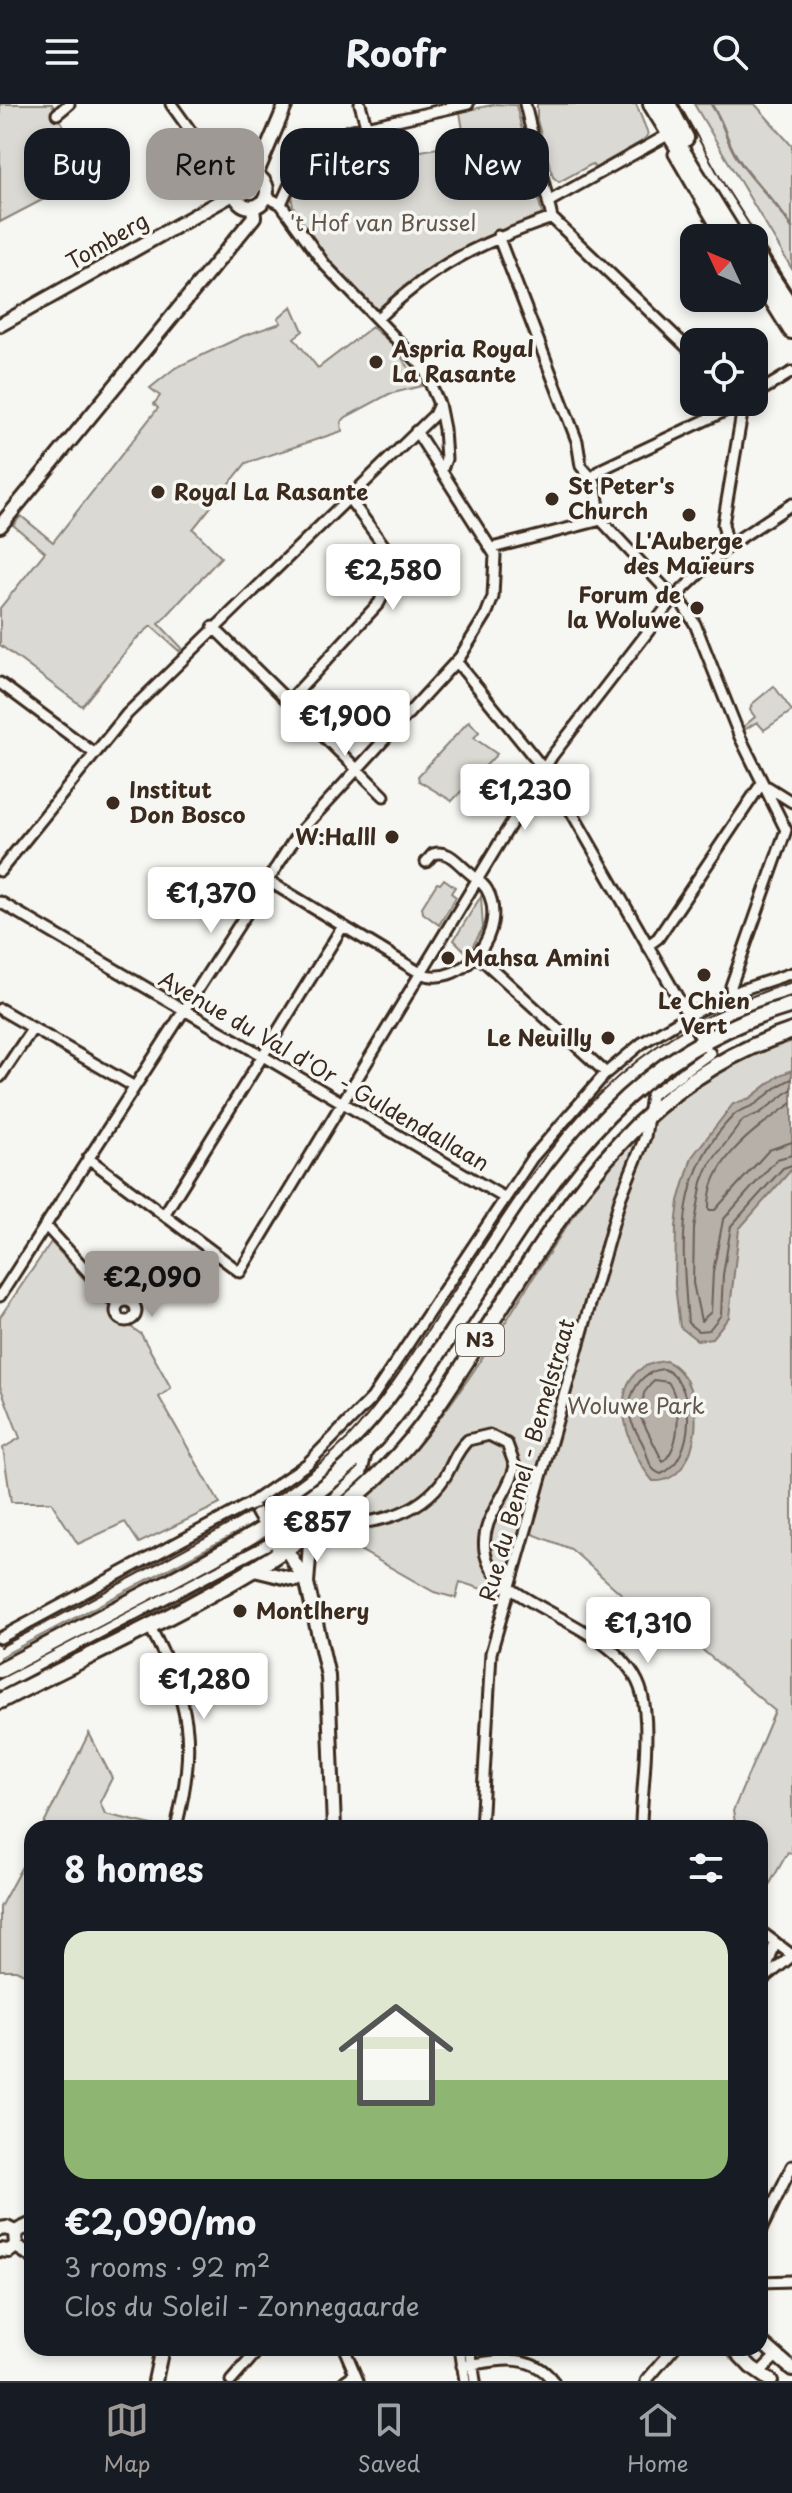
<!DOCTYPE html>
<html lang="en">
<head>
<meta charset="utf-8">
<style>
	body { margin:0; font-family:"Playpen Sans",sans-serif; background:#242831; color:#f1f3f6; height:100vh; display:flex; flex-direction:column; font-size:30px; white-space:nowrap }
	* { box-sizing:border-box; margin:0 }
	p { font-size:26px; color:#9ea1a6 }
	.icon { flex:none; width:44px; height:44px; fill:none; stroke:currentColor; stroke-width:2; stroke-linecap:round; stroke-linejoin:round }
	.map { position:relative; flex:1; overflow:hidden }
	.drawer { position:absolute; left:24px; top:1716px; width:744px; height:536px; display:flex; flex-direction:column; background:#171b24; border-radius:24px; box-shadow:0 4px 12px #0003 }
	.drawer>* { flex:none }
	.hud { position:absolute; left:24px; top:24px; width:744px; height:72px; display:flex; gap:16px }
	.needle { width:52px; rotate:314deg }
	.buttons { position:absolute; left:680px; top:120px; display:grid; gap:16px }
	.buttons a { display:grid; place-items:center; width:88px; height:88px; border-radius:16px; background:#171b24; box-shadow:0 4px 12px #0003; font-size:40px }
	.price { position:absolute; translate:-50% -68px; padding:0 18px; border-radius:8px; background:#fff; color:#222; font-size:26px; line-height:52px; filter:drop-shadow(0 2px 4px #0008) }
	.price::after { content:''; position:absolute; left:50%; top:48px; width:24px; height:18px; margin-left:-12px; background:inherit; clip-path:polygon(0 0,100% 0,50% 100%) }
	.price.active { background:#9f9995; color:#111 }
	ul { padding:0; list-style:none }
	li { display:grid; align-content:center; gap:16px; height:424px; padding:0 40px }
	li span { display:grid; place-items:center; height:248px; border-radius:24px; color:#555 }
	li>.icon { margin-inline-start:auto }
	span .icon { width:144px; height:144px; fill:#fffc; stroke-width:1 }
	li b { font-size:34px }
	h2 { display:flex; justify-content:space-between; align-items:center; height:96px; padding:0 40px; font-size:34px }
	.chip { padding:0 28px; border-radius:24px; background:#171b24; box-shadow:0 4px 12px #0003; font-size:28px; line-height:72px }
	.chip.active { background:#9f9995; color:#111 }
	header { display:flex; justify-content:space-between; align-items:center; height:104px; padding:0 40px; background:#171b24; font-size:36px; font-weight:700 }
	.tabs { display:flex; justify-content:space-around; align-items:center; height:112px; border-top:2px solid #363941; background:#171b24; font-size:22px; color:#9ea1a6 }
	.tabs a { display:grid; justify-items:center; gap:4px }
	.tabs .active { color:#9f9995 }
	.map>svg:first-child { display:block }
	.green { fill:#dad9d3; stroke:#8a8278; stroke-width:2 }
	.water { fill:#b6b0a9; stroke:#857a71; stroke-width:2 }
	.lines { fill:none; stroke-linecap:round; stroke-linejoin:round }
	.shore { stroke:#6c6056; stroke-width:2 }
	.stream { stroke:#857a71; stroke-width:3 }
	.minor-casing { stroke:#3b2a1e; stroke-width:15 }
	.tertiary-casing { stroke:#3b2a1e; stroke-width:18 }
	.primary-casing { stroke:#3b2a1e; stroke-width:20 }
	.trunk-casing { stroke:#3b2a1e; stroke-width:22 }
	.minor { stroke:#f6f6f2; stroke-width:9 }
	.tertiary { stroke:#f6f6f2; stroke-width:12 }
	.primary { stroke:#f6f6f2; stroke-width:14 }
	.trunk { stroke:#f6f6f2; stroke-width:16 }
	.tram { stroke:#3b2a1e; stroke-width:2 }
	.poi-dot { fill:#3b2a1e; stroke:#f6f6f2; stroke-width:3 }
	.labels { text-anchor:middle; stroke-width:7; stroke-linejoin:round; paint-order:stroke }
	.shield { fill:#f6f6f2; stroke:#73675e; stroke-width:2 }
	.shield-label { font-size:20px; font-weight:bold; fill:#3b2a1e }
	.park-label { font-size:22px; fill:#63564b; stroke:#f6f6f2 }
	.street-label { font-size:22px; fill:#3b2a1e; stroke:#f6f6f2 }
	.poi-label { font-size:22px; font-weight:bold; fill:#3b2a1e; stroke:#f6f6f2; text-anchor:start }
</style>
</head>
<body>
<header><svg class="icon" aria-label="menu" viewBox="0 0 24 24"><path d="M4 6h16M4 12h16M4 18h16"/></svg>Roofr<svg class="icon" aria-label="search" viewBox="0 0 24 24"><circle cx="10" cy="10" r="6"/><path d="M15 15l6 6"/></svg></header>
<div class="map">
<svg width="792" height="2277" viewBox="0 0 792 2277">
	<rect width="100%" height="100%" fill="#f6f6f2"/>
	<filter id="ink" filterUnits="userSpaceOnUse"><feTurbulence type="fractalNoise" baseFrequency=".0125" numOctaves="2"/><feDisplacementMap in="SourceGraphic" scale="16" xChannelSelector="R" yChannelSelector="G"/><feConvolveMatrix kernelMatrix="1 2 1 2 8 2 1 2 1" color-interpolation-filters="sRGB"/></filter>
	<g filter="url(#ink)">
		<path class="green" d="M 0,0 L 52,0 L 90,71 L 0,118 Z
			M 496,0 L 516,1 L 543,114 C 479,127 424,165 378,209 C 358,186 296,126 292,97 C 290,82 340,40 353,31 L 372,56 L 465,39 L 460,8 Z
			M 537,0 L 636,0 L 648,30 L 644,36 L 595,64 L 592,60 L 559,78 L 553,73 L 537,16 Z
			M 694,0 L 755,0 L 792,42 L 792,165 Z
			M 292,202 L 303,227 L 294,234 L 318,264 L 372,223 L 391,239 L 422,282 L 389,290 L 346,313 L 341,318 L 342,327 L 246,359 L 193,425 L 221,453 L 159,520 L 182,544 L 179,547 L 151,522 L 135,536 L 82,602 L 0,541 L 0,504 L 45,448 L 13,421 L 21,412 L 53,438 L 158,304 L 154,300 L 160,292 L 150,284 L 175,264 L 243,232 L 281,219 L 278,214 Z
			M 774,582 L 792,607 L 764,626 L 757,618 L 744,626 L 743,623 L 755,613 L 750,606 L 752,600 Z
			M 469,617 L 479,628 L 474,634 L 497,650 L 452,697 L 419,677 L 418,672 Z
			M 444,775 L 455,783 L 451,789 L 456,793 L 439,821 L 423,809 L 422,803 L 437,779 L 440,780 Z
			M 481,792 L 483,824 L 468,850 L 454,836 Z
			M 792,937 L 792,1750 L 788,1748 L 760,1797 L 760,1724 L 736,1724 L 733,1707 L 775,1607 L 643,1496 L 635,1502 L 571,1445 L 523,1426 L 504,1492 L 460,1478 L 456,1494 L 434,1488 L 330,1429 C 368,1393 407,1357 439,1315 C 551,1170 600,1000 792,937 Z
			M 51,1138 L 122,1217 L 141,1230 L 171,1284 L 159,1293 L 220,1400 L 139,1439 L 125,1418 L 78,1440 L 51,1398 L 11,1398 L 3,1344 L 20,1334 L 0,1282 L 0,1213 Z
			M 244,1425 L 246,1430 L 0,1560 L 0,1553 Z
			M 89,1629 L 112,1674 L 100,1698 L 105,1710 L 165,1724 L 42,1724 Z
			M 32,1744 L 32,1874 L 16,1866 L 0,1866 L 0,1803 Z"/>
		<path class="water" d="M462 70a16 16 0 1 1 32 0a16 16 0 1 1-32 0Z
			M 792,966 L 792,1065 L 739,1125 L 729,1213 L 712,1234 L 697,1236 L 680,1223 L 675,1181 L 676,1123 L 679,1097 L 692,1053 L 733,1000 L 750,994 L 780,971 Z
			M 666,1257 C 711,1277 703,1381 653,1377 C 624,1344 600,1262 666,1257 Z"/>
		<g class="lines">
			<path class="shore" d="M 792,975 C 778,980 769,990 757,999 C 750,1004 741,1005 735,1010 C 673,1071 682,1140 688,1219 L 698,1227 L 709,1226 L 721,1211 L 723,1171 L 731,1122 L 783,1064 L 792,1061
				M 792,985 L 760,1009 L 743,1016 L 709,1061 L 702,1078 L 694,1124 L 693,1179 L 701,1217 L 711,1208 L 713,1168 L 723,1116 L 777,1055 L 792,1051
				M 792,999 C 757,1024 707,1056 709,1106 L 715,1106 L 769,1046 L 792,1038
				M 664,1265 C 698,1279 695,1357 661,1370 C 649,1366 649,1356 645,1345 C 642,1336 634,1326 631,1316 C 625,1292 640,1267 664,1265 Z
				M 654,1276 L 668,1278 C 682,1297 681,1342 663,1358 L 641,1314 L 644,1289 Z"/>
			<path class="stream" d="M 711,0 C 725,20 724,31 735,50 C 750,76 776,96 792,124"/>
			<g class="minor-casing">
				<path id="minor" d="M 171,0 L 220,68 L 237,78
					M 360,0 L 366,21
					M 525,0 L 552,114 L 694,250
					M 57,10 L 69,0
					M 674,50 L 723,134
					M 267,93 L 281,100 L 325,161 L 423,263 L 439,300 L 444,325 L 446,355 L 442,365
					M 548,98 L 664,33
					M 281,100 L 289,82 L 348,27 L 468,0
					M 498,132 L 577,337 L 581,362 L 595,378 L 601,416 L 674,494
					M 754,182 L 763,193 L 769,194
					M 377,215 C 435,160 477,140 552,114
					M 754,291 L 792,268
					M 592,374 L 602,365 L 744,298
					M 728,442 L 723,420 L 744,298
					M 492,444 L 601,416
					M 677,491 L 695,520 L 740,633 L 786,726 L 731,882 L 732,890
					M 213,523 L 384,692
					M 456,557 L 555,679 L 706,943
					M 0,579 L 94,649
					M 289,597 L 379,499 L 387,483 L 387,446 L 348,393
					M 768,683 L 792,698
					M 0,767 L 127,610 L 434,311 L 439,300
					M 267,776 L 422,870 C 465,884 509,826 487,786 C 483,778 471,771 464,764 C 454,755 447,746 433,750 L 426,758
					M 0,798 L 505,1094
					M 647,842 L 658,834 L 762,679
					M 477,851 L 606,969
					M 0,905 L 133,982
					M 0,973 L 33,924
					M 88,1054 L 240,1168 L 552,652 L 674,494 L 728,442 L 792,400
					M 164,1111 L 343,822
					M 45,1121 L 118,1201
					M 0,1192 L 297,731 L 460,553 L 486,511 L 493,493 L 495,451 L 416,327
					M116 1207a10 10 0 1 1 20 0a10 10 0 1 1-20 0Z
					M 251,1399 L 275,1441
					M 321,1421 C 366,1421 418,1415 445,1373 C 453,1360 456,1347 468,1336 L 489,1331 L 507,1340 L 515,1362 C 509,1391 480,1414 485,1447 C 493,1506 623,1517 642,1590 C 651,1626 642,1681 641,1719 L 644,1724
					M 149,1521 C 191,1601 197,1635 176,1724
					M 0,1534 L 251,1399 L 307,1360 L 372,1294 L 532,1054 L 606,969 L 642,939 L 687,912 L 741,886 L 792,869
					M 0,1581 L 274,1437 L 329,1398 L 362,1368 L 367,1346
					M 481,1724 L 491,1549 L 620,1095 L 645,1033 L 651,991 L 710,949
					M 760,1827 L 792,1851
					M 764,1873 L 775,1839
					M 760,1878 L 792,1852
					M 760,2128 L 792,2062
					M 760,2178 L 792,2177
					M 344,2244 L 358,2277
					M 460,2244 L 465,2277
					M 470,2244 L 475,2277
					M 462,2262 C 495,2257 530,2246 553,2277
					M 759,2269 L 775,2253
					M 231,2277 L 260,2244
					M 345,2277 L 355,2270
					M 646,2277 L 674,2244"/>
			</g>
			<g class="tertiary-casing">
				<path id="tertiary" d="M235 87a16 16 0 1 1 32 0a16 16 0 1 1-32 0Z
					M 256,71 L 286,0
					M 0,221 L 235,89
					M 0,422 L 254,113 L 253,103
					M 286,1445 L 307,1479 L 328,1572 L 334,1724
					M 250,1465 L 296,1476
					M 307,1479 L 311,1428
					M 0,2125 L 7,2124 L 15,2128 L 16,2142
					M 15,2128 L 32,2120
					M 16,2142 L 32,2152
					M 0,2146 L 9,2147 L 16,2142
					M 760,2237 L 792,2265
					M 733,2244 L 751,2263 L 771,2277
					M 155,2277 L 162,2244"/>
			</g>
			<g class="primary-casing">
				<path id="primary" d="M 0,1566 C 55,1537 111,1508 166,1479 C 239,1440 308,1404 366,1345 C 399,1312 424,1271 449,1233 C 545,1088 612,953 792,901
					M 0,1597 C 127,1531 285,1467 386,1364 C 420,1330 446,1289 472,1248 C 560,1113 629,981 792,927"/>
			</g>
			<g class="trunk-casing">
				<path id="trunk" d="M 652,0 L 735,134
					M 667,0 L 685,34
					M 754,149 L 792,206
					M 754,165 L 792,226"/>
			</g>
			<use href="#minor" class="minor"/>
			<use href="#tertiary" class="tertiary"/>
			<use href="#primary" class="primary"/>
			<use href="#trunk" class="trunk"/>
			<path class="tram" d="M 679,0 L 726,84 L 792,187
				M 0,1543 C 57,1513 114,1483 171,1452 C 234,1418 296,1386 347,1335 C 383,1296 411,1252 440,1208 C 544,1051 600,939 792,878"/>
		</g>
	</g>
	<g class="poi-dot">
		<circle cx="376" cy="258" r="8"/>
		<circle cx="158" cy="388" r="8"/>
		<circle cx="552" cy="395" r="8"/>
		<circle cx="689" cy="411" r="8"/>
		<circle cx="697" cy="504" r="8"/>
		<circle cx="113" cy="699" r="8"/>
		<circle cx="392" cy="733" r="8"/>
		<circle cx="448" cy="854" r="8"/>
		<circle cx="704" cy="871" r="8"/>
		<circle cx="608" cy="934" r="8"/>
		<circle cx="240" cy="1507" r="8"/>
	</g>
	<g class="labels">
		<rect class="shield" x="456" y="1220" width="48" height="32" rx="6"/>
		<g class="shield-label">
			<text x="480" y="1243">N3</text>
		</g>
		<g class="park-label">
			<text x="383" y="127">'t Hof van Brussel</text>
			<text x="636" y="1310">Woluwe Park</text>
		</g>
		<g class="street-label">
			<text transform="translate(107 137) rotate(-30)" y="8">Tomberg</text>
			<text transform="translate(324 967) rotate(30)" y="8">Avenue du Val d'Or - Guldendallaan</text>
			<text transform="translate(527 1356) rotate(-74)" y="8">Rue du Bemel - Bemelstraat</text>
		</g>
		<g class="poi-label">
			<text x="392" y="253">Aspria Royal<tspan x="392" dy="25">La Rasante</tspan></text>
			<text x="568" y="390">St Peter's<tspan x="568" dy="25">Church</tspan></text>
			<text x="174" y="396">Royal La Rasante</text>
			<text x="689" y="445" text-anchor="middle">L'Auberge<tspan x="689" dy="25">des Maïeurs</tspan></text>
			<text x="681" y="499" text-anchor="end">Forum de<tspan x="681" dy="25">la Woluwe</tspan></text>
			<text x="129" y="694">Institut<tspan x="129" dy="25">Don Bosco</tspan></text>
			<text x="376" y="741" text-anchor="end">W:Halll</text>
			<text x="464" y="862">Mahsa Amini</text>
			<text x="704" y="905" text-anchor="middle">Le Chien<tspan x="704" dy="25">Vert</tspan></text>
			<text x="592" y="942" text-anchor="end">Le Neuilly</text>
			<text x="256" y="1515">Montlhery</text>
		</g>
	</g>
</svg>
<div class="buttons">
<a><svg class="needle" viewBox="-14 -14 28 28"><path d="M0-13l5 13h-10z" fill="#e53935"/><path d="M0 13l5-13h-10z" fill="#9ea1a6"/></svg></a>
<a><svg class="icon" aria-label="locate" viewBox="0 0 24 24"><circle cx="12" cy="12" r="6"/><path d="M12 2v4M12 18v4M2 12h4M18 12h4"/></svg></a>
</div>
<b class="price" style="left:393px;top:508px">€2,580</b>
<b class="price" style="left:345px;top:654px">€1,900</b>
<b class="price" style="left:525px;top:728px">€1,230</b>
<b class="price" style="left:211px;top:831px">€1,370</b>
<b class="price active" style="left:152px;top:1215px">€2,090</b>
<b class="price" style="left:317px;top:1460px">€857</b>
<b class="price" style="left:648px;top:1561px">€1,310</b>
<b class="price" style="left:204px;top:1617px">€1,280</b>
<div class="hud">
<a class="chip">Buy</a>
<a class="chip active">Rent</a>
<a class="chip">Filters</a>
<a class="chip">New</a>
</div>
<section class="drawer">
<h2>8 homes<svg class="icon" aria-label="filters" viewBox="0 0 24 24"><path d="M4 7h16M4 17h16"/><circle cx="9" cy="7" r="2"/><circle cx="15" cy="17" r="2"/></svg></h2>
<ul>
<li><span style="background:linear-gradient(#dfe7d0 60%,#8fb573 0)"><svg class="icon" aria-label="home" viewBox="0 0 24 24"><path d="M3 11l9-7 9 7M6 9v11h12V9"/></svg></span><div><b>€2,090/mo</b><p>3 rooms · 92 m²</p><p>Clos du Soleil - Zonnegaarde</p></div></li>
</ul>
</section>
</div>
<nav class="tabs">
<a class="active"><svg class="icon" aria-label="map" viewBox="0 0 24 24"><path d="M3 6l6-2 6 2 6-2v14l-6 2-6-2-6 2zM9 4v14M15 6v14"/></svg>Map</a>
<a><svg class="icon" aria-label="saved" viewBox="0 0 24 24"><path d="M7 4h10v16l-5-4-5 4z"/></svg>Saved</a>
<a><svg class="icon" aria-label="home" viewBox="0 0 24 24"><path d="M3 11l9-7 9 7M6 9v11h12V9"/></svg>Home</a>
</nav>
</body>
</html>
